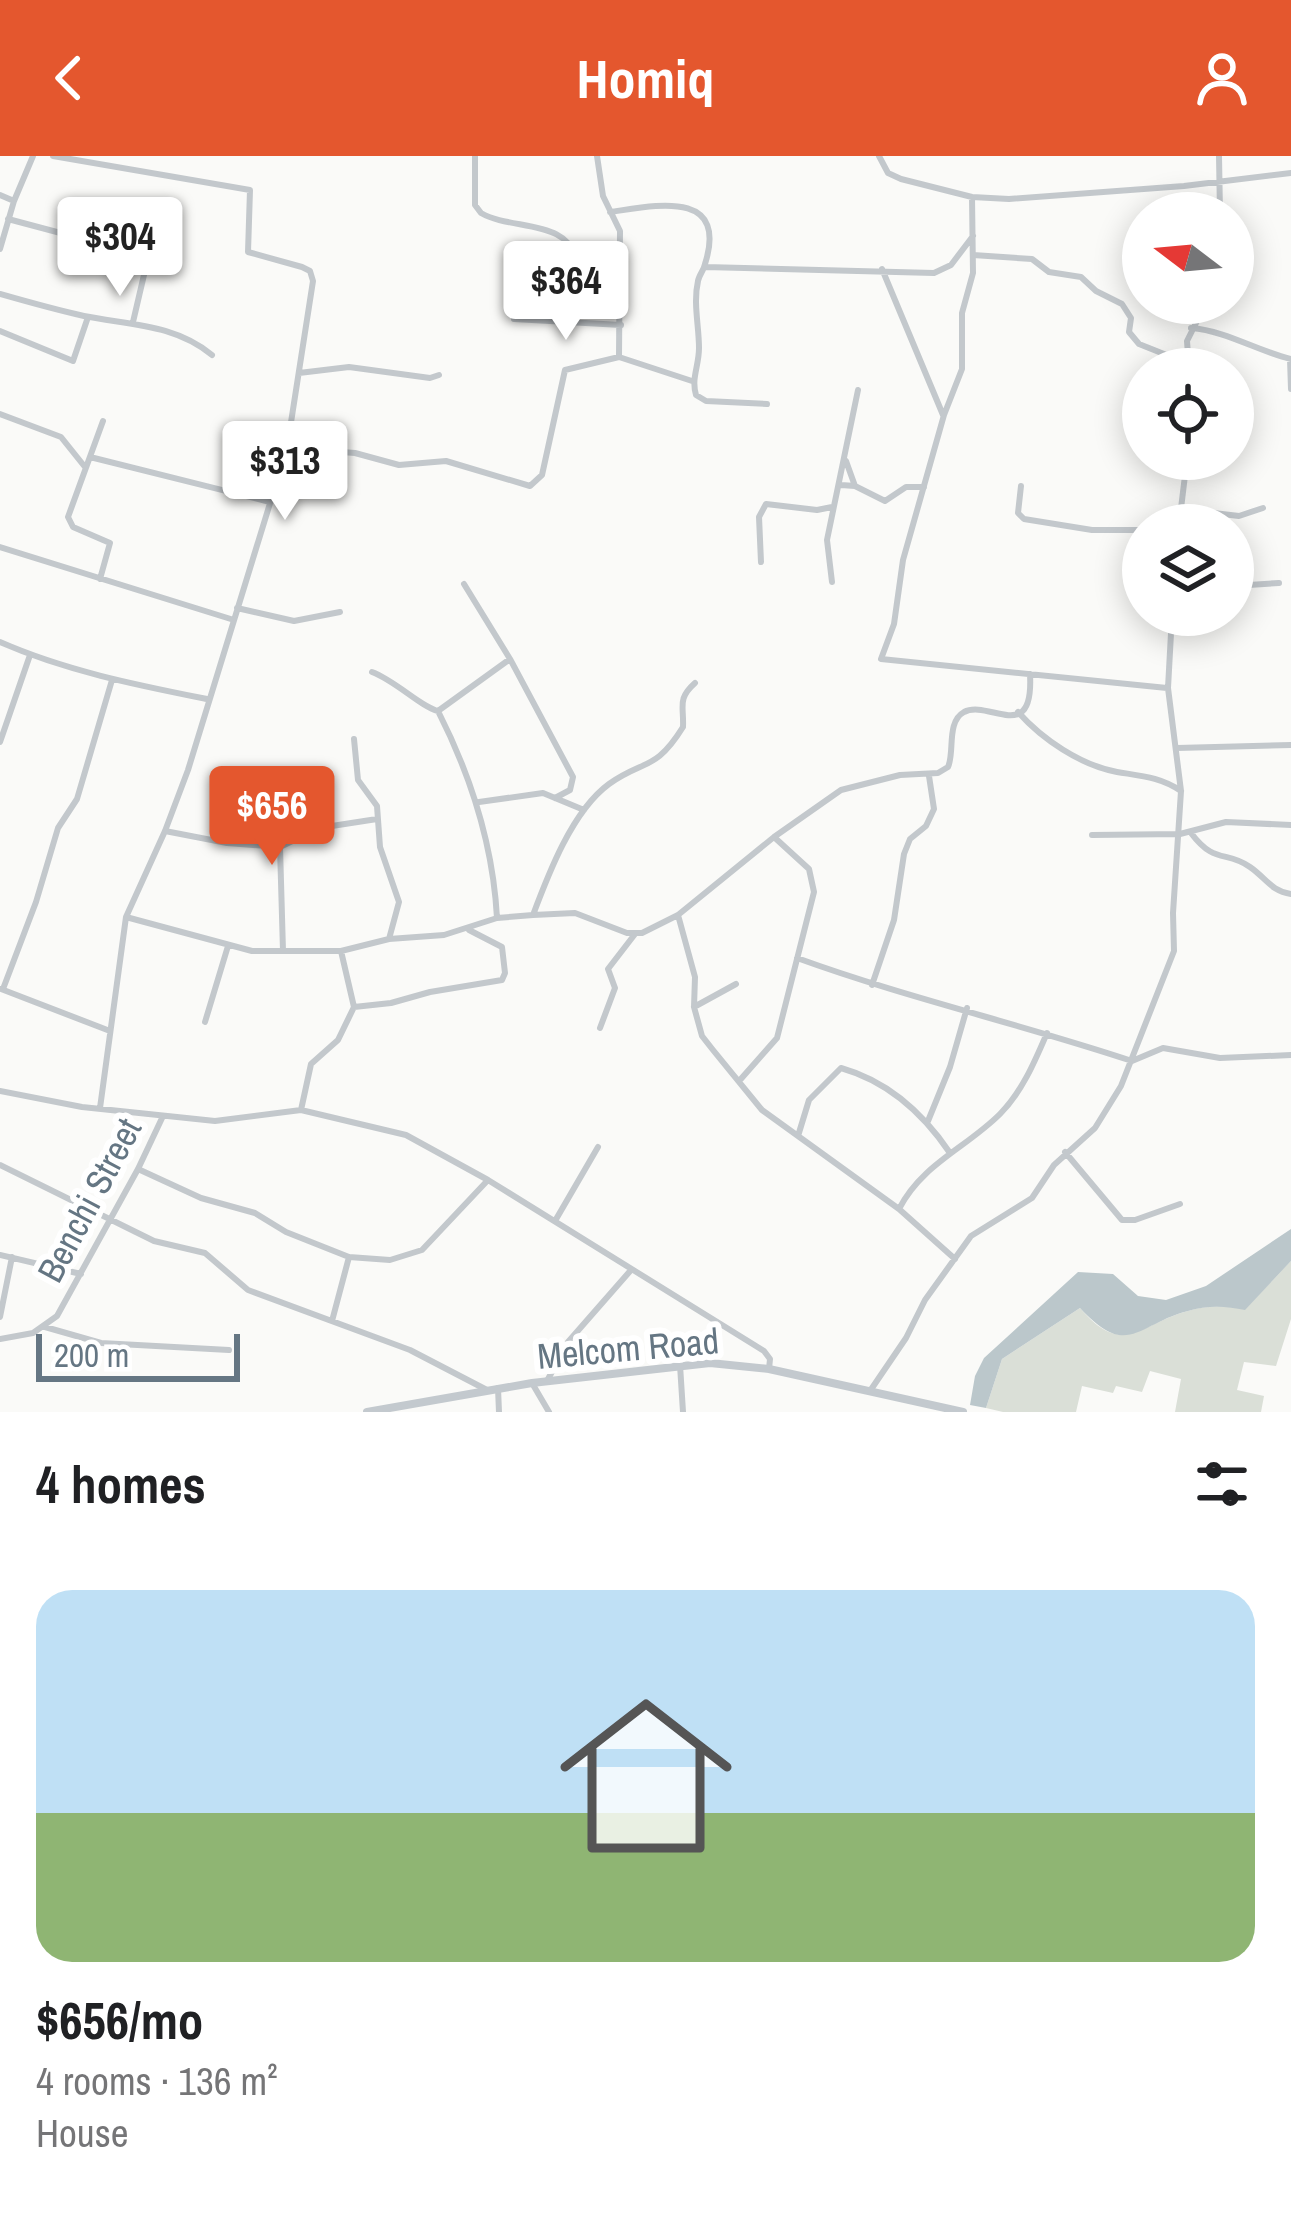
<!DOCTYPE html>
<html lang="en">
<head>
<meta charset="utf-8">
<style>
	body { margin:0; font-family:"Archivo Narrow",sans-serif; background:#f6f6f6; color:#202124; height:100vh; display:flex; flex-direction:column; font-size:45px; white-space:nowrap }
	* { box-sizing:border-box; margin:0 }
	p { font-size:39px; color:#757577 }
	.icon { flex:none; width:66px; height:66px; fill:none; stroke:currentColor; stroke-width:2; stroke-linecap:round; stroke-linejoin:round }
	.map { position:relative; height:1256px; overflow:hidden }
	.panel { display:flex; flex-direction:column; background:#fff; flex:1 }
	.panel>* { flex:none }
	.needle { width:78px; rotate:286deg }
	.controls { position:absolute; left:1122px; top:36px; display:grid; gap:24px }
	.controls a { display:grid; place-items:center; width:132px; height:132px; border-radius:50%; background:#fff; box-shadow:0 6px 30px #0003; font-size:60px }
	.scale { position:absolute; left:36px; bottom:30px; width:204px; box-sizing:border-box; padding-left:12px; border:6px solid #657683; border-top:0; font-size:33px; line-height:42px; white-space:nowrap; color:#657683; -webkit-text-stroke:9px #fff; paint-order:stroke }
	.price { position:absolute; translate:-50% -102px; padding:0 27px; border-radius:12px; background:#fff; color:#222; font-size:39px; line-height:78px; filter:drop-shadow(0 3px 6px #0008) }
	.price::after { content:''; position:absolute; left:50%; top:72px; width:36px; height:27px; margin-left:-18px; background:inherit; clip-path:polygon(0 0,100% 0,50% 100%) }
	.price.on { background:#e4572e; color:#fff }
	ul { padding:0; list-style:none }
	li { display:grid; align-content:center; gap:24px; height:636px; padding:0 36px }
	li span { display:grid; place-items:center; height:372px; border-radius:36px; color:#555 }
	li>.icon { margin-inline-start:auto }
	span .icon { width:216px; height:216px; fill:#fffc; stroke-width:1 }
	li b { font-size:51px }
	h2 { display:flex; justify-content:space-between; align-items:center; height:144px; padding:0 36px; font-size:51px }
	header { display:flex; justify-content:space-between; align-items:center; height:156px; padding:0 36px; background:#e4572e; color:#fff; font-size:54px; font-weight:700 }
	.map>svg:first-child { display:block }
	.green { fill:#dadfd7 }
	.water { fill:#bbc7cb }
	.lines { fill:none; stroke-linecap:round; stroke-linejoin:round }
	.minor { stroke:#c3c8cc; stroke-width:6 }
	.secondary { stroke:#c3c9ce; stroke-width:8 }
	.labels { text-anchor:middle; stroke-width:12; stroke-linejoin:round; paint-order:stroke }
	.street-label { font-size:36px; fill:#657683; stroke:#fff }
</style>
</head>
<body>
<header><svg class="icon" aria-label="back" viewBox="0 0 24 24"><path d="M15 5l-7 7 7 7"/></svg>Homiq<svg class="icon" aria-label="person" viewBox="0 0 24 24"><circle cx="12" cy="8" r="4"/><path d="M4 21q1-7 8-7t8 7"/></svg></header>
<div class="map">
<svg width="1291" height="1256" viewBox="0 0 1291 1256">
	<rect width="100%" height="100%" fill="#fafaf8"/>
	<path class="green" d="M 1291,1105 L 1291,1163 L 1276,1210 L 1244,1206 L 1237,1234 L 1264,1240 L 1261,1256 L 1175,1256 L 1181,1223 L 1150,1215 L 1142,1236 L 1116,1230 L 1113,1237 L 1082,1230 L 1076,1256 L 1003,1256 L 986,1252 L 1002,1203 L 1080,1152 C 1123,1203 1141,1167 1188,1155 C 1208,1149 1226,1150 1245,1153 Z"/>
	<path class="water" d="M 1291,1073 L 1291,1105 L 1245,1154 C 1226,1150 1208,1149 1188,1155 C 1137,1168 1128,1204 1080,1152 L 1002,1203 L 986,1252 L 970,1249 L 975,1220 L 984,1202 L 1078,1116 L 1113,1118 L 1138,1140 L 1166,1144 L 1206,1130 Z"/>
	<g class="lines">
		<path class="minor" d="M 53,0 L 250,34 L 248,96 L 302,111 L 310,115 L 313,125 L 287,292 L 188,614 L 165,675 L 126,761 L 100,952
			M 475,0 L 475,49 L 481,57 C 512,75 570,62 577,107 C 579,126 576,147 576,166
			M 597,0 L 603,40 L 620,75 L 619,201
			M 879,0 L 888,17 L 901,23 L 972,41 L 1009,43 L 1184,30 L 1291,17
			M 1219,0 L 1220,57
			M 0,39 L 14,45
			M 972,41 L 973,117 L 962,157 L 962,213 L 944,259 L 903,404 L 894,468 L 881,503 L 1167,532
			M 610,56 C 653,50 729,32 705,108 C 704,114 699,119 698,125 C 693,147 699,170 699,192 C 699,210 691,222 696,239 L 706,245 L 767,248
			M 8,63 L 143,99 L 147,106 L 133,166
			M 0,93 L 14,45 L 33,0
			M 973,99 L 1032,103 L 1049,116 L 1081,121 L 1096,135 L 1122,148 L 1131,162 L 1129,176 L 1139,188 L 1189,208
			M 705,111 L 934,117 L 951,109 L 973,80
			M 882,113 L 943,259
			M 0,138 C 28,146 56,154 84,160 C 129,169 175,168 212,199
			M 514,163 L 621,169
			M 1191,172 C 1227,175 1257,195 1291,203
			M 0,175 L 73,205 L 88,161
			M 1290,203 L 1291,233
			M 1189,213 L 1187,185 L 1206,147
			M 299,217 L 349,211 L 430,222 L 439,219
			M 0,258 L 61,281 L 85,311
			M 287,292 L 355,297 L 399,309 L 446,305 L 530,330 L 542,319 L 565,214 L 619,201 L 692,225
			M 90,301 L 270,346
			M 846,305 L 855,330
			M 841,329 L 855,330 L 885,345 L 906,331 L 924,331
			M 1021,330 L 1018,357 L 1024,363 L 1092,374 L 1143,374
			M 1180,353 L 1239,360 L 1263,352
			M 1179,369 L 1187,303
			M 0,391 L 234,464
			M 761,406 L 759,361 L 766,348 L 817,354 L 832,351
			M 100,423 L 110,387 L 73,371 L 68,361 L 103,265
			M 832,426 L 827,384 L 858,234
			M 464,428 L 510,503 L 573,621 L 570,634 L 555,642
			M 1233,430 L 1279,427
			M 237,452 L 294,465 L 340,456
			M 0,486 C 66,515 137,529 207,543
			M 372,516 C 396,525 421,551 438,555
			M 1018,556 C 1042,583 1080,609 1117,616 C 1141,620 1160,621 1181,635
			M 354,583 L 358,624 L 377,650 L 380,691 L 399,746 L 389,783
			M 0,586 L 30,499
			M 1177,592 L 1291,589
			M 479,646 L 543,637 L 584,654
			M 165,675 L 227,687 L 280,691 L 319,672 L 377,663
			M 1191,677 C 1215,709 1226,694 1250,711 C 1266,722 1271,735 1291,738
			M 1092,679 L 1180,678 L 1226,666 L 1291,669
			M 280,691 L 283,795
			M 533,759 C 548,719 572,655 609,628 C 644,603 655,616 683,571 C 684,550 677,543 695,527
			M 678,759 L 695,821 L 694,851 L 702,880 L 713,894 L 762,954 L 899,1053 L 955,1103
			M 126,761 L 252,795 L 341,795 L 389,783 L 444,779 L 497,762 L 533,759 L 575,757 L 627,777 L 642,777 L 678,759 L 774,681 L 841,634 L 900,619 L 938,617 L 948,611 C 955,596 946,566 964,556 C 989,543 1034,590 1030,518
			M 497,762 C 493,688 471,620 438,555 L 510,503
			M 797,802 C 907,842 1021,868 1132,905 L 1163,892 L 1220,902 L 1291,899
			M 872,829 L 894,764 L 904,698 L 910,683 L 926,670 L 934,653 L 929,620
			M 1,833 L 110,875
			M 3,833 L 36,746 L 58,672 L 77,643 L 112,524
			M 354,851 L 391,847 L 430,836 L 502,824 L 505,817 L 502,791 L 469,774
			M 694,851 L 736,828
			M 205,866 L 228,790
			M 600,872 L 615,832 L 608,813 L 635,778
			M 740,924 L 777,882 L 814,736 L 809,713 L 774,681
			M 0,935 L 82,951 L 215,965 L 301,954 L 406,979 L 488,1024 L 764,1195 L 770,1203 L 769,1213
			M 301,954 L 311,908 L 338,884 L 354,851 L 341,795
			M 928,965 L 950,911 L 967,852
			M 798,980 L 809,944 L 841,912 C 887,925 923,957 950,997
			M 1065,996 L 1122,1064 L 1135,1064 L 1180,1048
			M 0,1009 L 154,1085 L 205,1097 L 248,1134 L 410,1194 L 487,1234
			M 138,1013 L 201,1042 L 255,1057 L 286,1076 L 349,1101 L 390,1104 L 422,1094 L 488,1024
			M 899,1053 C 922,1008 966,992 1000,958 C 1022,936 1035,905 1047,877
			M 555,1065 L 598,991
			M 0,1099 L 81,1118
			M 0,1161 L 12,1101
			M 332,1165 L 349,1101
			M 45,1171 L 101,1187 L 229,1194
			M 0,1183 L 33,1177 L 57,1160 L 138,1013 L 163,960
			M 680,1209 L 683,1256
			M 547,1225 L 568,1186 L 631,1114
			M 532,1227 L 549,1256
			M 498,1232 L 499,1256
			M 870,1235 L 906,1182 L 925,1144 L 971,1080 L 1032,1042 L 1054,1009 L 1095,972 L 1121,930 L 1174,795 L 1173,757 L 1181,635 L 1168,532 L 1172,459"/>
		<path class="secondary" d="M 367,1256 L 532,1227 L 710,1207 L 769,1213 L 963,1256"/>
	</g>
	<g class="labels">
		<g class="street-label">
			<text transform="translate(89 1044) rotate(-62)" y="13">Benchi Street</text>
			<text transform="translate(628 1192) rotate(-5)" y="13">Melcom Road</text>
		</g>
	</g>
</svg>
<div class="controls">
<a><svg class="needle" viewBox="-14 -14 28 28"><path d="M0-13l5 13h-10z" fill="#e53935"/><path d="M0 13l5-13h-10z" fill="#757577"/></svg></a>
<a><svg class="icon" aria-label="locate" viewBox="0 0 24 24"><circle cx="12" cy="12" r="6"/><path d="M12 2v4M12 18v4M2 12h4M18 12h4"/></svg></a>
<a><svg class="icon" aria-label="layers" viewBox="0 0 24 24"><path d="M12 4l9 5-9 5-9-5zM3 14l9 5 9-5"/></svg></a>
</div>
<div class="scale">200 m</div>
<b class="price" style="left:120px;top:143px">$304</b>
<b class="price" style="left:566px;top:187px">$364</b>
<b class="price" style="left:285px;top:367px">$313</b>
<b class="price on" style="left:272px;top:712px">$656</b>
</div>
<section class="panel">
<h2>4 homes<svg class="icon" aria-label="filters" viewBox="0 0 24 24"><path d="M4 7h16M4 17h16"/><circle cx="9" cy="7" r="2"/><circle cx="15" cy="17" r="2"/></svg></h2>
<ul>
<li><span style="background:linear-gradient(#bfe0f5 60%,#8fb573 0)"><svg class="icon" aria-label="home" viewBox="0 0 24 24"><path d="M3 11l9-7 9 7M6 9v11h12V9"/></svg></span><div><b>$656/mo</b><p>4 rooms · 136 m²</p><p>House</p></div></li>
</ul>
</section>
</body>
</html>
